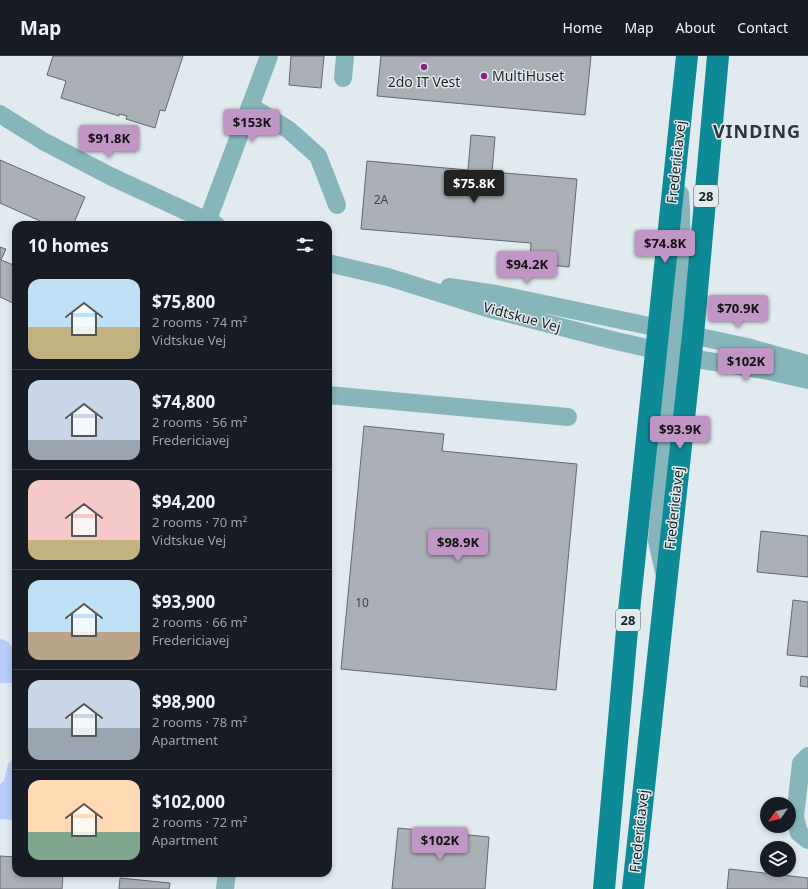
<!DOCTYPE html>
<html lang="en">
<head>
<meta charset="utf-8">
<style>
	body { margin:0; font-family:"Noto Sans",sans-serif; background:#242831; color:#f1f3f6; height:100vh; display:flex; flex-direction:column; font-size:15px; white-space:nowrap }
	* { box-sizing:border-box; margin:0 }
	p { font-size:13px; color:#9ea1a6 }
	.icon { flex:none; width:22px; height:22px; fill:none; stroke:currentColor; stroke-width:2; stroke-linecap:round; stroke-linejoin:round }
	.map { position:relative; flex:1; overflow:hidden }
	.side { position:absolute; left:12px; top:165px; width:320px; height:656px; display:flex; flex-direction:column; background:#171b24; border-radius:12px; box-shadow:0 2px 6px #0003 }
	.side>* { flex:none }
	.needle { width:26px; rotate:236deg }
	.controls { position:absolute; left:760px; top:741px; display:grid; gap:8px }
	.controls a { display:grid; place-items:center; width:36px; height:36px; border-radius:50%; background:#171b24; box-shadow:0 2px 6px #0003; font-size:20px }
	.price { position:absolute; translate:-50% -34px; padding:0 9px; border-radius:4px; background:#c195c5; color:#111; font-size:13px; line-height:26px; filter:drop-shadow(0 1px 2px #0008) }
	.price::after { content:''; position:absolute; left:50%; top:24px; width:12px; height:9px; margin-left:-6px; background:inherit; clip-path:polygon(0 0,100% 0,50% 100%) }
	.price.current { background:#222; color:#fff }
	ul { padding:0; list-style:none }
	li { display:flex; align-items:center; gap:12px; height:100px; padding:0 16px }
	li+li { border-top:1px solid #363941 }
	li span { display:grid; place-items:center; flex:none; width:112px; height:80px; border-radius:12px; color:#555 }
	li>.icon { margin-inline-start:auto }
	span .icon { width:48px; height:48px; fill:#fffc; stroke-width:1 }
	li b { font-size:17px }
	h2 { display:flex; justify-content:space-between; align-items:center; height:48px; padding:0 16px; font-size:17px }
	header { display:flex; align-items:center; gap:24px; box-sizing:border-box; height:56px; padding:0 20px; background:#171b24; border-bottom:1px solid #363941 }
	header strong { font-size:19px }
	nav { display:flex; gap:22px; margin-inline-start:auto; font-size:14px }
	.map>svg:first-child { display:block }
	.water { fill:#b7ccfa }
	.building { fill:#aab0b6; stroke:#63696e }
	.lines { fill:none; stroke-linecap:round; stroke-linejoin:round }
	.minor { stroke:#86b6bc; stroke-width:18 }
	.major { stroke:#0e8a96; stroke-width:22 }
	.poi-dot { fill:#87228a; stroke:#e1eaee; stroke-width:1.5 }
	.labels { text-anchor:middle; stroke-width:3; stroke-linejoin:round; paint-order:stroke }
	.number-label { font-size:12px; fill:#414547 }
	.shield { fill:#e1eaee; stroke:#585d5f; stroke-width:1 }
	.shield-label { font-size:13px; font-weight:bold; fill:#1e2122 }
	.poi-label { font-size:14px; fill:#1e2122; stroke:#e1eaee; text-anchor:start }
	.street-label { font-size:14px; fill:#1e2122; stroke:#e1eaee }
	.district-label { font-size:18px; font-weight:bold; letter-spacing:1px; fill:#2e3538; stroke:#e1eaee }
</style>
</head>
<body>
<header>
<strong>Map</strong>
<nav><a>Home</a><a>Map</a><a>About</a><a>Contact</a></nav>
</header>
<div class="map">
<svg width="808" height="833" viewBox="0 0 808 833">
	<rect width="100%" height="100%" fill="#e1eaee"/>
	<path class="water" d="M 0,583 C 19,585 16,614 16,627 L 0,627 Z
		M 13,703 L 16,703 L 16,764 L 0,763 L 0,728 L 4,725 L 8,708 Z"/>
	<path class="building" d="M 53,0 L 183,0 L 165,55 L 160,54 L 155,72 L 126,63 L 127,60 L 119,58 L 119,60 L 61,42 L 66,25 L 47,19 Z
		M 291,0 L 324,0 L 321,32 L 289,29 Z
		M 381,0 L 591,0 L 585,59 L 377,40 Z
		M 471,79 L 495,81 L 492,116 L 577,123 L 569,211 L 530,207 L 531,187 L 361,173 L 367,105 L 468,114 Z
		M 0,104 L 85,141 L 73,169 L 49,169 L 0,147 Z
		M 0,191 L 6,193 L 1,204 L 16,210 L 16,239 L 13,247 L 0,241 Z
		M 364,370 L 444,378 L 442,395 L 577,408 L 556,634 L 341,613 Z
		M 761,475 L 808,480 L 808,521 L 757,516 Z
		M 793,544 L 808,546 L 808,601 L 787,599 Z
		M 801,620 L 808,621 L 808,631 L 800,630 Z
		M 398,772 L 489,781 L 485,833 L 392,833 Z
		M 0,800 L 16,801 L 16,817 L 63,817 L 62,833 L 0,833 Z
		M 729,813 L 808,822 L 808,833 L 727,833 Z
		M 120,822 L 170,827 L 169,833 L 119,833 Z"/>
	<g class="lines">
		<path class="minor" d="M 343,22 L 345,0
			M 250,50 L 289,74 L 318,100 L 337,149
			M 0,58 L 43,85 L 110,120 L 216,169
			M 207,166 L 269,0
			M 328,207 L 388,221 L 490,253 L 612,284 L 690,302 L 764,314 L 808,324
			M 449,231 L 496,238 L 659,272 L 747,291 L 808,308
			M 679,284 L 673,275 C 678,229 684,184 680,138
			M 328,339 L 568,361
			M 664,516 L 657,485 L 673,299 L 668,288
			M 808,700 L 801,707 L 795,761 L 799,777 L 808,784
			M 225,833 L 227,817"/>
		<path class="major" d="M 604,833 L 627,574 L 687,0
			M 633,833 L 693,279 L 718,0"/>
	</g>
	<g class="poi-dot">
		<circle cx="424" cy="11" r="4"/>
		<circle cx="484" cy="20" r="4"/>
	</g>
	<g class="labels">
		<g class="number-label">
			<text x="381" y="148">2A</text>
			<text x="362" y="551">10</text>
		</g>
		<g class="shield">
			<rect x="694" y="129" width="24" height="22" rx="3"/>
			<rect x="616" y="553" width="24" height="22" rx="3"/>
		</g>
		<g class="shield-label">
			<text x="706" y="145">28</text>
			<text x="628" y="569">28</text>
		</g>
		<g class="poi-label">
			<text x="492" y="25">MultiHuset</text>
			<text x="424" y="31" text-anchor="middle">2do IT Vest</text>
		</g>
		<g class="street-label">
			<text transform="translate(676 106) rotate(-84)" y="5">Fredericiavej</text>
			<text transform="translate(522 261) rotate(15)" y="5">Vidtskue Vej</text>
			<text transform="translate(674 452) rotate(-84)" y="5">Fredericiavej</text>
			<text transform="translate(639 775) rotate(-84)" y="5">Fredericiavej</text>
		</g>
		<g class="district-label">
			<text x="757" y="82">VINDING</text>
		</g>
	</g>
</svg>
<div class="controls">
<a><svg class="needle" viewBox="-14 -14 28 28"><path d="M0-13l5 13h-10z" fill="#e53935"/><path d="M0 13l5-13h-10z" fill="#9ea1a6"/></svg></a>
<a><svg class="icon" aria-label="layers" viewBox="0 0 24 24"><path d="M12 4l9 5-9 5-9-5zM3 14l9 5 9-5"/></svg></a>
</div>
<b class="price" style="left:252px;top:87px">$153K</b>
<b class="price" style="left:109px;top:103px">$91.8K</b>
<b class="price current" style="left:474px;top:148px">$75.8K</b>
<b class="price" style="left:665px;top:208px">$74.8K</b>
<b class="price" style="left:527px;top:229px">$94.2K</b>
<b class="price" style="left:738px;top:273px">$70.9K</b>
<b class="price" style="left:746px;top:326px">$102K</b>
<b class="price" style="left:680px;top:394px">$93.9K</b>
<b class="price" style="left:458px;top:507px">$98.9K</b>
<b class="price" style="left:440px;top:805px">$102K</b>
<section class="side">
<h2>10 homes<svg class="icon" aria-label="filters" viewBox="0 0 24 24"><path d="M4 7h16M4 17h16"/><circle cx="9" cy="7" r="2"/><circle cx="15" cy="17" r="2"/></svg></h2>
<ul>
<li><span style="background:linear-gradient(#bfe0f5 60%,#c2b280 0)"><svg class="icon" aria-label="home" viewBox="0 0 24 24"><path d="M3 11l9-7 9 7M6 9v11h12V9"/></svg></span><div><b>$75,800</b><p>2 rooms · 74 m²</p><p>Vidtskue Vej</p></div></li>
<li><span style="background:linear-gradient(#c9d6e8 75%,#9aa5b1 0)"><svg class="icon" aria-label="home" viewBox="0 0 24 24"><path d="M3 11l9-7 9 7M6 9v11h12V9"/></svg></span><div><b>$74,800</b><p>2 rooms · 56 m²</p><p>Fredericiavej</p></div></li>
<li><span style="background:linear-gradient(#f6c9c9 75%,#c2b280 0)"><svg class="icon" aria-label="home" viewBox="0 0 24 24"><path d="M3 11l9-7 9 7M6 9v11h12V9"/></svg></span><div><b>$94,200</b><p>2 rooms · 70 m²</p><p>Vidtskue Vej</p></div></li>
<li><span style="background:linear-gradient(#bfe0f5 65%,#b9a48a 0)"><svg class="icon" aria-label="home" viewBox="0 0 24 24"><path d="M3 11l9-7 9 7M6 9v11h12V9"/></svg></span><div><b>$93,900</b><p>2 rooms · 66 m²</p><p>Fredericiavej</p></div></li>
<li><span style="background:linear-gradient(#c9d6e8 60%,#9aa5b1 0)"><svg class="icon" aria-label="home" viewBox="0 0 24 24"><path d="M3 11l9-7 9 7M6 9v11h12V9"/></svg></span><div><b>$98,900</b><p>2 rooms · 78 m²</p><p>Apartment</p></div></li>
<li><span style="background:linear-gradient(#ffd9b3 65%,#7fa58c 0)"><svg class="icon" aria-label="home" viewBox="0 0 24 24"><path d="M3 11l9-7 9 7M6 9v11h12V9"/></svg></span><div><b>$102,000</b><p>2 rooms · 72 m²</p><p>Apartment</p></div></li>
</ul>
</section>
</div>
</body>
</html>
